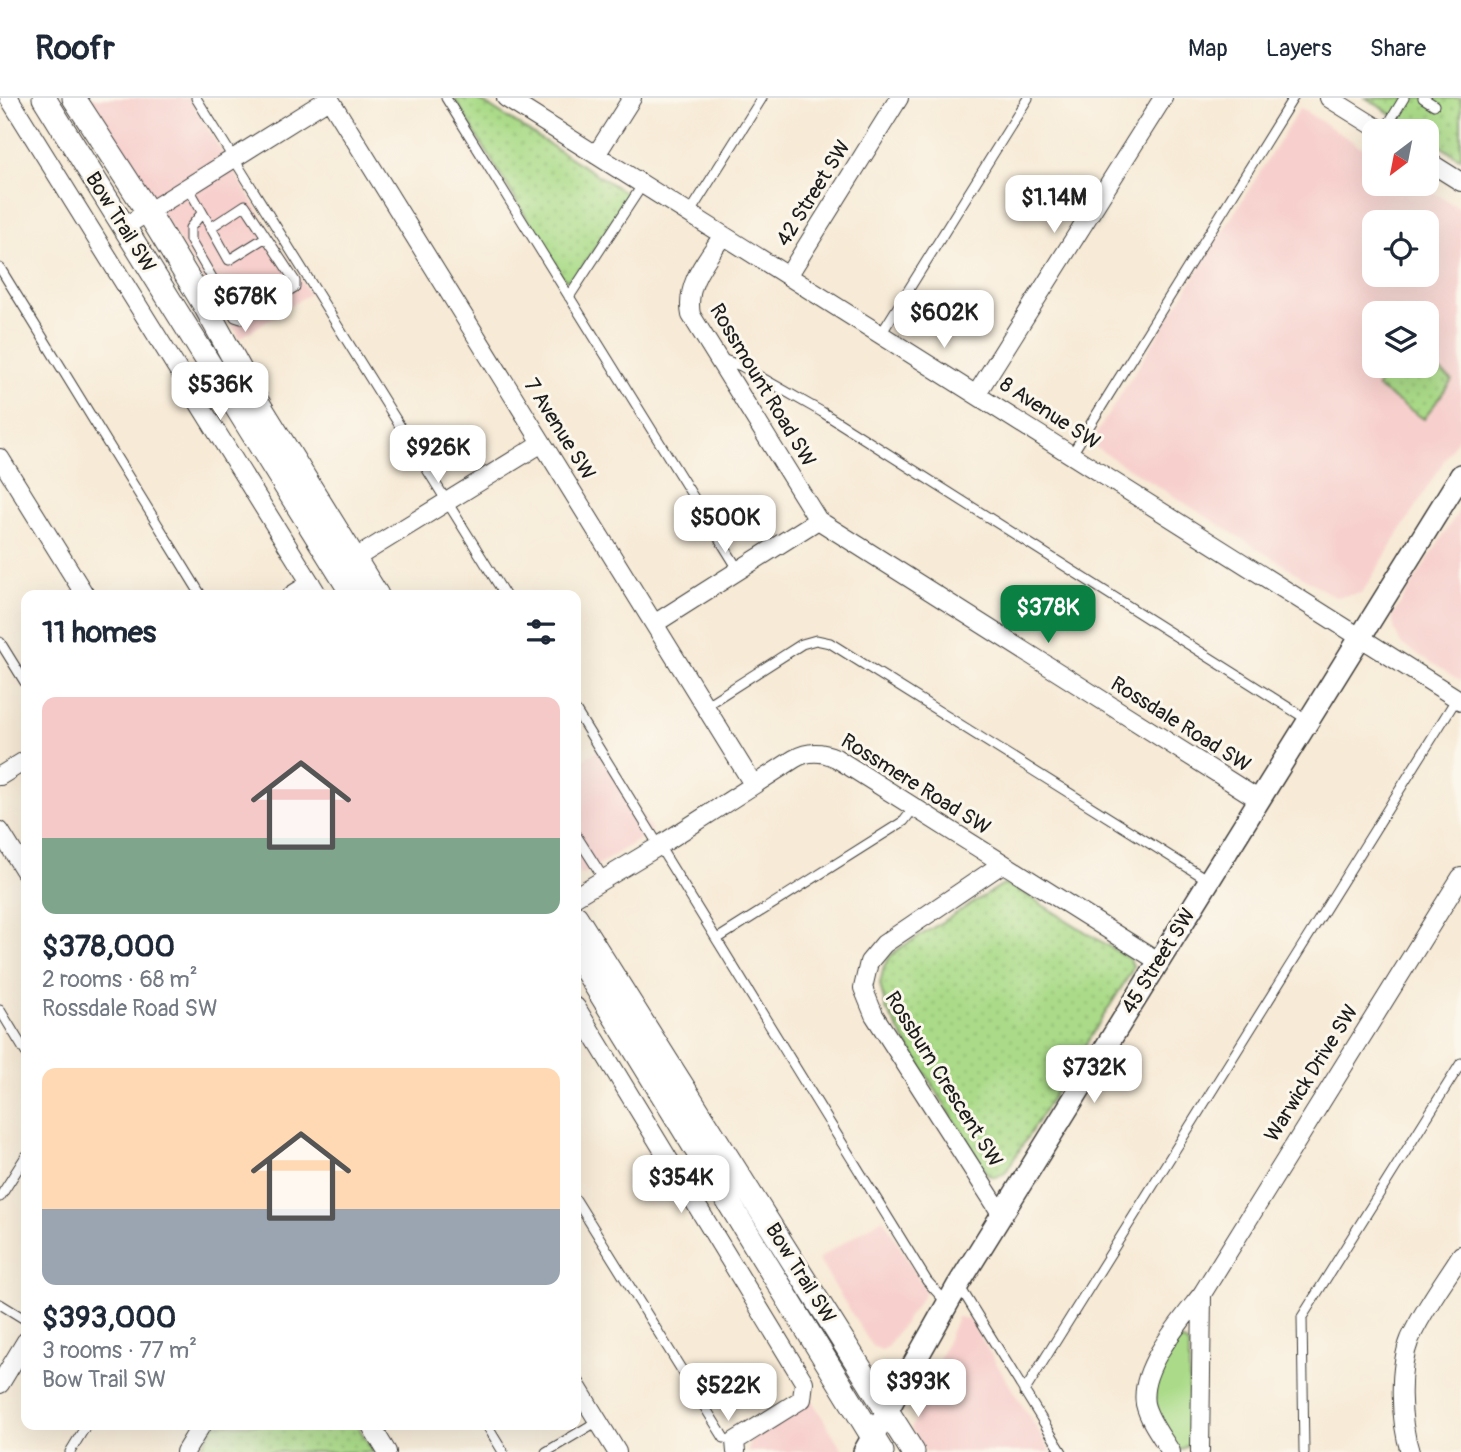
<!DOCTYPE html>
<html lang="en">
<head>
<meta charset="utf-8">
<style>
	body { margin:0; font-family:Pangolin,sans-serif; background:#f6f6f7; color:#1f2937; height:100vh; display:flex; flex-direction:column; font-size:26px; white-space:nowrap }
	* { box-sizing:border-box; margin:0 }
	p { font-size:23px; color:#747a83 }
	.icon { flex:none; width:38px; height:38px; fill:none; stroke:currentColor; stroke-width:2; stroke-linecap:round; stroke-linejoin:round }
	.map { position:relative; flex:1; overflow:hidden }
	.drawer { position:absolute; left:21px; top:492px; width:560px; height:840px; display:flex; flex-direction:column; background:#fff; border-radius:14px; box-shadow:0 7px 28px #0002 }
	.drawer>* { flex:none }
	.needle { width:46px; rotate:212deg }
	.buttons { position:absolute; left:1362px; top:21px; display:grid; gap:14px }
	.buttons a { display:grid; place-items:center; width:77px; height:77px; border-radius:14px; background:#fff; box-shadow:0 7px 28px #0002; font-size:35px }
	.price { position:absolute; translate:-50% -60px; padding:0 16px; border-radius:14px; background:#fff; color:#222; font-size:23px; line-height:46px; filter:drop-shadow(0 2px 4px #0008) }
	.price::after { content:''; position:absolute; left:50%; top:42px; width:21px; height:16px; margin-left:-10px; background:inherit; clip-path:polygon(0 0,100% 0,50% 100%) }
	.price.selected { background:#0b8043; color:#fff }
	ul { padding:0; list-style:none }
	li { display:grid; align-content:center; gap:14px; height:371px; padding:0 21px }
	li span { display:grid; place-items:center; height:217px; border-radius:14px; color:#555 }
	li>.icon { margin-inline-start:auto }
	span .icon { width:126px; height:126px; fill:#fffc; stroke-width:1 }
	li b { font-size:30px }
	h2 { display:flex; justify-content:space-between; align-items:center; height:84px; padding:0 21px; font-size:30px }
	header { display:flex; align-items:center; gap:42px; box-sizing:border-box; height:98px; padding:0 35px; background:#fff; border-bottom:2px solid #e0e1e3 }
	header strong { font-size:33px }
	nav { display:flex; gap:38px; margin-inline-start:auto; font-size:24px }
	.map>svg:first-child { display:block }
	.built { fill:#f7d0cd; fill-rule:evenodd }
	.grass { fill:#abdb89; stroke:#647c52; stroke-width:2 }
	.park { fill:url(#park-dots); stroke:#647c52; stroke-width:2 }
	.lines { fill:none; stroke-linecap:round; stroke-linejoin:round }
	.service-casing { stroke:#3d3b38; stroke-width:11 }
	.minor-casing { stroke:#3d3b38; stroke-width:20 }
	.tertiary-casing { stroke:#3d3b38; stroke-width:24 }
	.secondary-casing { stroke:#3d3b38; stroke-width:25 }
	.service { stroke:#fff; stroke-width:9 }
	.minor { stroke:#fff; stroke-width:18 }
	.tertiary { stroke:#fff; stroke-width:21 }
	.secondary { stroke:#fff; stroke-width:23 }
	.labels { text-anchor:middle; stroke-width:6; stroke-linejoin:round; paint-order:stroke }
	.street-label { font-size:21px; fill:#1c1c1c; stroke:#fbf7ec }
</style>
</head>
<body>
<header>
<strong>Roofr</strong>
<nav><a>Map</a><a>Layers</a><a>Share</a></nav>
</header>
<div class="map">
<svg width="1461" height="1354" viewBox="0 0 1461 1354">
	<defs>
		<pattern id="park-dots" width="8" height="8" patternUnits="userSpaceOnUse" patternTransform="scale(1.75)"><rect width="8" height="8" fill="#abdb89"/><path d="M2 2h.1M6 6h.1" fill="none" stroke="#93bb76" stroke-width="1.8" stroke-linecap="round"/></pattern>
	</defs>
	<rect width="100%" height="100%" fill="#fbf7ec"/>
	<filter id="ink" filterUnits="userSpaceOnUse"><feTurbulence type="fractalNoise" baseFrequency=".0143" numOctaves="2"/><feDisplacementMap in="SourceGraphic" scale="14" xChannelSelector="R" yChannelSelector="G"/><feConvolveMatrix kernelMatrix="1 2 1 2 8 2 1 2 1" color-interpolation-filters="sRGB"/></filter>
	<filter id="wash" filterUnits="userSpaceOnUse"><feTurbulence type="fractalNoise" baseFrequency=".00686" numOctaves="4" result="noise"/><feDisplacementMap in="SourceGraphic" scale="28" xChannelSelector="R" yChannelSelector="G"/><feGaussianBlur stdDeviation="1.57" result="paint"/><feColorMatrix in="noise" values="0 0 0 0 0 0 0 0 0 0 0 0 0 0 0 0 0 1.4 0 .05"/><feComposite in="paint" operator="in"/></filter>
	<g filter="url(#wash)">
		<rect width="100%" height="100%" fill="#f7ead6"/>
		<path class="built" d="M 89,0 L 189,0 L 309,196 L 240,240 Z
			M 1300,10 L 1374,57 L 1374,86 L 1420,86 L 1461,111 L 1461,335 L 1362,495 L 1335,499 L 1090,346 ZM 1374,124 L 1426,124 L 1426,177 L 1374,177 ZM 1374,215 L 1426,215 L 1426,268 L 1374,268 Z
			M 1461,409 L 1461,583 L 1401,546 L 1395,533 L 1392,519 Z
			M 600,651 L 652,733 L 581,778 L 576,770 L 576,666 Z
			M 883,1120 L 926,1193 L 887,1249 L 882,1252 L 872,1248 L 818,1161 Z
			M 957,1219 L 969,1221 L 1051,1354 L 926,1354 L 911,1331 Z
			M 811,1301 L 842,1351 L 840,1354 L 748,1354 L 750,1340 Z"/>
		<path class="grass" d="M 1180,1242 L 1186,1244 L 1189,1250 L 1189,1346 L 1181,1352 L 1177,1350 C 1159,1320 1145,1299 1163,1264 C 1167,1256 1172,1247 1180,1242 Z"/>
		<path class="park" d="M 454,0 L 476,0 L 629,97 L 576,179 L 570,183 L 563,180 Z
			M 1366,0 L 1461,0 L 1461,61 L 1426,39 L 1426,33 L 1418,33 Z
			M 1426,262 L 1452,282 L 1424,321 L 1377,289 L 1390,268 L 1426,268 Z
			M 1002,787 L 1015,790 L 1129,861 L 1133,867 L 1131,874 L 1005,1075 L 995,1079 L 988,1077 L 886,911 L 880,886 L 884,868 L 890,859 L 897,852 Z
			M 215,1326 L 357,1327 L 374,1354 L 198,1354 Z"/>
	</g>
	<g filter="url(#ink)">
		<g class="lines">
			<g class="service-casing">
				<path id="service" d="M 196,0 L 505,497
					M 446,0 L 738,471
					M 1423,0 L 1434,7
					M 1384,33 L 1404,0
					M 188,89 L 229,162 L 266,139
					M 202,115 L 190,130 L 190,142 L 235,219 L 241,221 L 295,189 L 295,183 L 245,107 L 210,130
					M 689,116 L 762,0
					M 0,170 L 201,497
					M 569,199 L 643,86
					M 881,236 L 1028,0
					M 719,260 L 741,268 L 822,314 L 1308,622
					M 1072,356 L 1293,0
					M 0,544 L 26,586
					M 705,608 L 802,546 L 816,542 L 830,545 L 1208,782
					M 576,613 L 927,1183 L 946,1204
					M 576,737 L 604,781
					M 717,841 L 904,723 L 914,710
					M 0,912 L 26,955
					M 0,1099 L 26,1058
					M 576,1102 L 724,1340 L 735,1343
					M 960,1189 L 1062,1354
					M 0,1206 L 26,1222
					M 1024,1294 L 1457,600
					M 486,1326 L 503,1354
					M 70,1354 L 87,1326
					M 546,1354 L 598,1323
					M 1304,1354 L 1302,1219 L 1461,965"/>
			</g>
			<g class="minor-casing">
				<path id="minor" d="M 9,0 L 318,497
					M 329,0 L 753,686
					M 506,0 L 1461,603
					M 1329,0 L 1382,33
					M 596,57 L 632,0
					M 1426,62 L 1461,84
					M 124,129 L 330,0
					M 723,137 C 707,162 685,185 691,217 L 818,422 L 1258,701
					M 788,178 L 899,0
					M 977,295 L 1163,0
					M 0,360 L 85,497
					M 354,461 L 542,345
					M 292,497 L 311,485
					M 654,526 L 818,422
					M 0,678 L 26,662
					M 0,733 L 26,775
					M 576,798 L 659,748 L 794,661 C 808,653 821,653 836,660 L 1158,863
					M 576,909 L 804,1284 L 802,1301 L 735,1343 L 736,1354
					M 1002,1117 L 874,917 L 863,890 L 869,864 L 884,846 L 1002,766
					M 0,1286 L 26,1243
					M 576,1287 L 617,1354
					M 370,1326 L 387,1354
					M 185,1354 L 202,1326
					M 1171,1354 C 1162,1339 1149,1323 1145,1306 C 1139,1270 1181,1223 1202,1196 L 1461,779
					M 1200,1354 L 1202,1196
					M 1410,1354 C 1400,1323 1398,1271 1410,1241 C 1423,1212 1444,1184 1461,1157"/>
			</g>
			<g class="tertiary-casing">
				<path id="tertiary" d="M 864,1354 L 958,1187 L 1461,377"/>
			</g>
			<g class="secondary-casing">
				<path id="secondary" d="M 44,0 L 353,497
					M 74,0 L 148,114 L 205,208 L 260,308 L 377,497
					M 576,819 L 913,1354
					M 576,856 L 882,1354"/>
			</g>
			<use href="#service" class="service"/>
			<use href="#minor" class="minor"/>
			<use href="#tertiary" class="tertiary"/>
			<use href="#secondary" class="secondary"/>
		</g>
	</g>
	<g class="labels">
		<g class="street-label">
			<text transform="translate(813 95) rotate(-58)" y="7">42 Street SW</text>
			<text transform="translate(121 124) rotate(58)" y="7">Bow Trail SW</text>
			<text transform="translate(763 287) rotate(59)" y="7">Rossmount Road SW</text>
			<text transform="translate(1050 315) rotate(33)" y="7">8 Avenue SW</text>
			<text transform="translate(560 331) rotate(58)" y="7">7 Avenue SW</text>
			<text transform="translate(1181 626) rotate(32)" y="7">Rossdale Road SW</text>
			<text transform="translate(916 686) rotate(32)" y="7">Rossmere Road SW</text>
			<text transform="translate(1158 863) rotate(-58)" y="7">45 Street SW</text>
			<text transform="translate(1311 975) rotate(-58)" y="7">Warwick Drive SW</text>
			<text transform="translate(944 981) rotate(58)" y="7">Rossburn Crescent SW</text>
			<text transform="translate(801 1175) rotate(58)" y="7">Bow Trail SW</text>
		</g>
	</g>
</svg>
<div class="buttons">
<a><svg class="needle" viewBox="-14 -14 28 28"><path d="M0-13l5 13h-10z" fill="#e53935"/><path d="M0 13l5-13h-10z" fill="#747a83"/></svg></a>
<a><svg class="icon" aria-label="locate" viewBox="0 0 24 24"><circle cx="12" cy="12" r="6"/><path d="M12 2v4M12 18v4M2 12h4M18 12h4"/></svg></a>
<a><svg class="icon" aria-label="layers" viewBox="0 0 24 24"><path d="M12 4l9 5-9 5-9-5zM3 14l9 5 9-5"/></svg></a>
</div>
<b class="price" style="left:1054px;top:137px">$1.14M</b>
<b class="price" style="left:245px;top:236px">$678K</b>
<b class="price" style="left:944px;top:252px">$602K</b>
<b class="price" style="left:220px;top:324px">$536K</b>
<b class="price" style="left:438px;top:387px">$926K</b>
<b class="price" style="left:725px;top:457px">$500K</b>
<b class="price selected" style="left:1048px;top:547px">$378K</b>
<b class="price" style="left:1094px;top:1007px">$732K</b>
<b class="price" style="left:681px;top:1117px">$354K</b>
<b class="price" style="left:918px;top:1321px">$393K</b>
<b class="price" style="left:728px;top:1325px">$522K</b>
<section class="drawer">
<h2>11 homes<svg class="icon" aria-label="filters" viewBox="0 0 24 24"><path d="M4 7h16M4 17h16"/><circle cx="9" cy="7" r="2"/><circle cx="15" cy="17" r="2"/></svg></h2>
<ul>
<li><span style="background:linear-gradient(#f6c9c9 65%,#7fa58c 0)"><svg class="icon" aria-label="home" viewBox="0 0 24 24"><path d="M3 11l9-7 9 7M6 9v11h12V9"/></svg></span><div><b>$378,000</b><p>2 rooms · 68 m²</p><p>Rossdale Road SW</p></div></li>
<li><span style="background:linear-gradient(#ffd9b3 65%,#9aa5b1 0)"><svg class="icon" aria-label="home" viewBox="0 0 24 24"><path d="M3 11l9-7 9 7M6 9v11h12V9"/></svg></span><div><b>$393,000</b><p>3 rooms · 77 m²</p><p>Bow Trail SW</p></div></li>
</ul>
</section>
</div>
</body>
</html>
